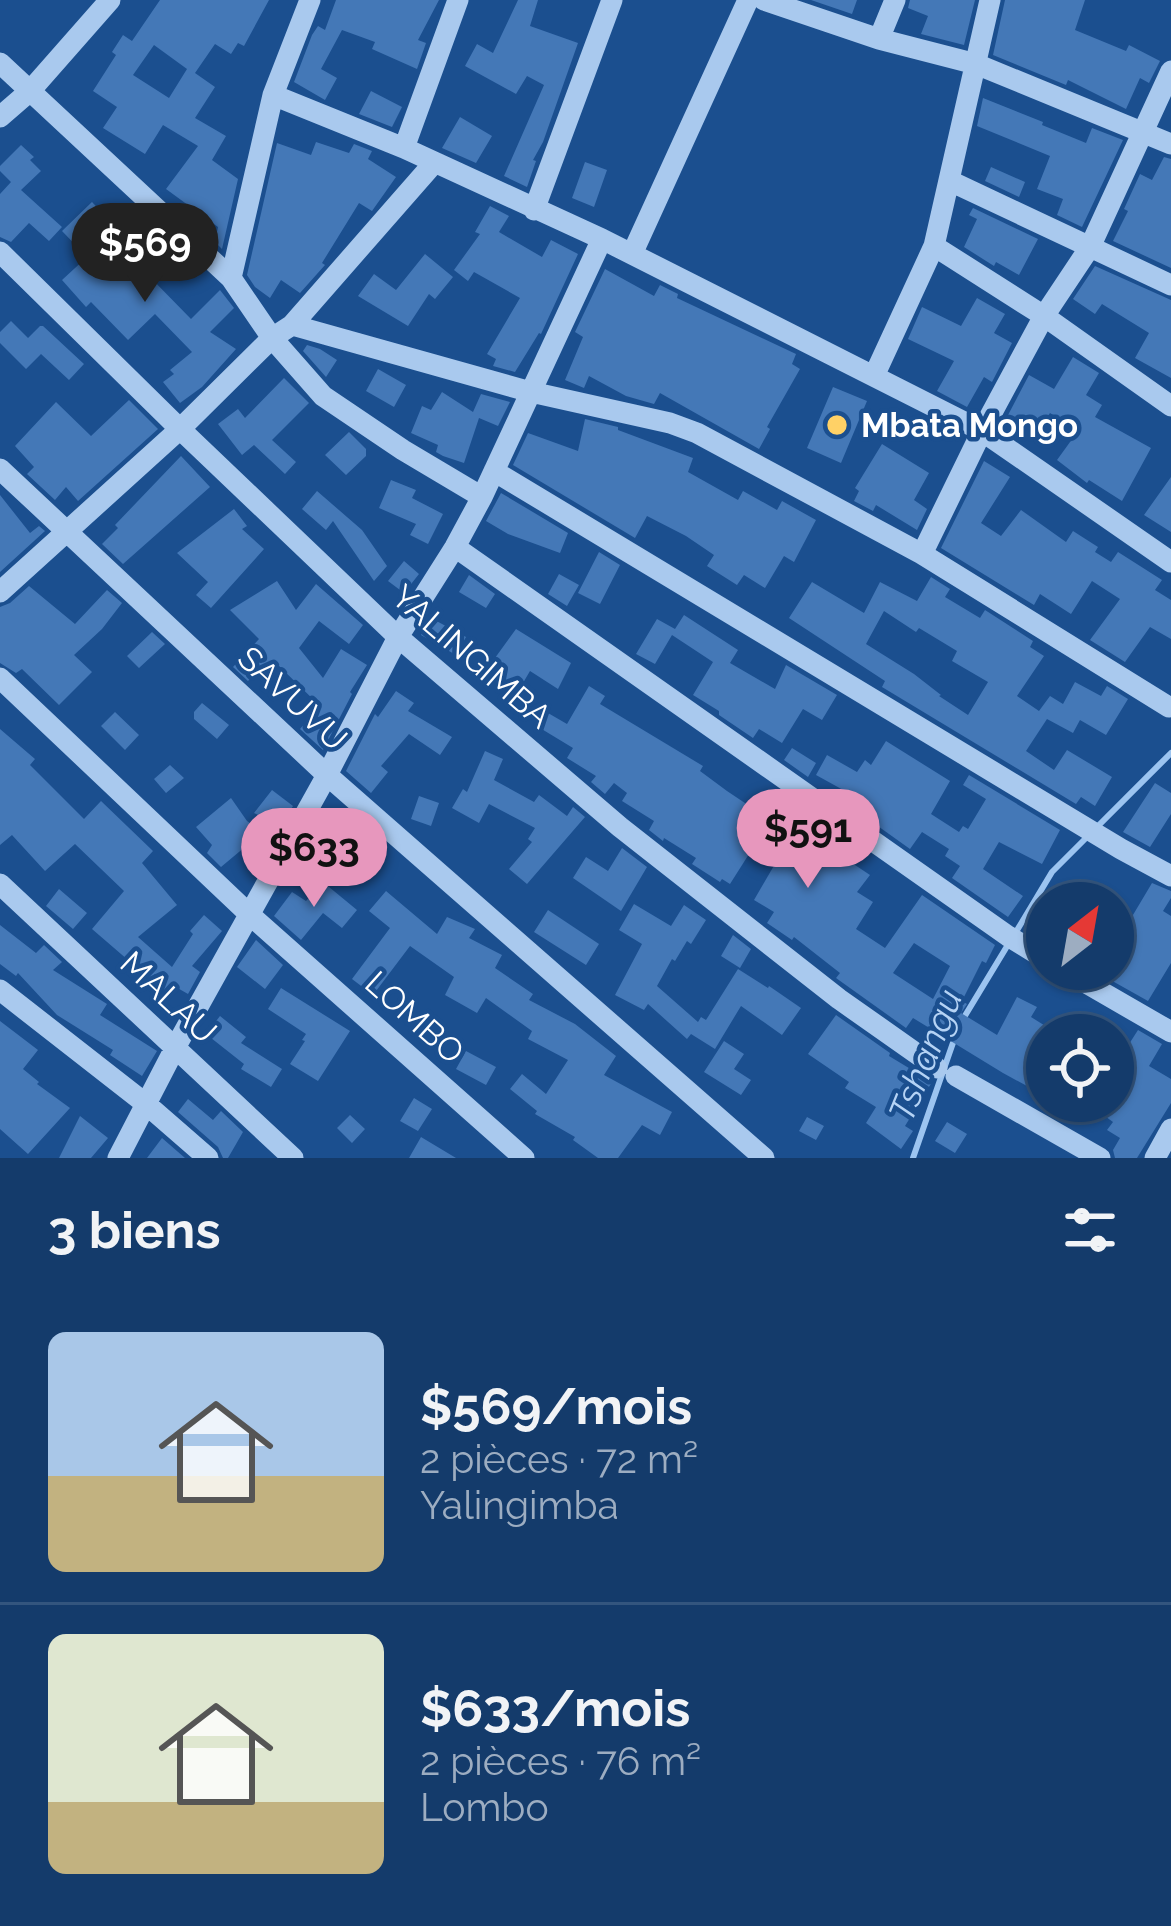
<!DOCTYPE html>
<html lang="fr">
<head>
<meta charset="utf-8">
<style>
	body { margin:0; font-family:Raleway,sans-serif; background:#214673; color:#f1f3f6; height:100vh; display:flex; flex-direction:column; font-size:45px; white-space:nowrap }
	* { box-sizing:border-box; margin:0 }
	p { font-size:39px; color:#9dadc1 }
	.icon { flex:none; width:66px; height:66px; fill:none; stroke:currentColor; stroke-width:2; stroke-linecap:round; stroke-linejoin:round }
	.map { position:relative; height:1158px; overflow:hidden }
	.drawer { display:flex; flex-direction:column; background:#143b6b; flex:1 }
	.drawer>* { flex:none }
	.needle { width:78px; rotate:31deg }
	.fabs { position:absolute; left:1026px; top:882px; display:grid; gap:24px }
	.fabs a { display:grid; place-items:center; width:108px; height:108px; border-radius:50%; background:#143b6b; box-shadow:0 3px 9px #0004,0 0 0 3px #33557e; font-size:60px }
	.price { position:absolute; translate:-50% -102px; padding:0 27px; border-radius:42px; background:#e797bd; color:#111; font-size:39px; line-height:78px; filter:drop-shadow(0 3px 6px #0008) }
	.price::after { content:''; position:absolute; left:50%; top:72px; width:36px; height:27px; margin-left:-18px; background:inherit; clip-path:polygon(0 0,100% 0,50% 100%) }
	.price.on { background:#222; color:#fff }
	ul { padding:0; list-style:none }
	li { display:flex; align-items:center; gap:36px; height:300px; padding:0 48px }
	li+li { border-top:3px solid #33557e }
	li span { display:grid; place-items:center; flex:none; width:336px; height:240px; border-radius:18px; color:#555 }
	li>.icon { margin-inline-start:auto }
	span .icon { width:144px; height:144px; fill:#fffc; stroke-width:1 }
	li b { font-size:51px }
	h2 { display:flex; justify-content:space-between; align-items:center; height:144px; padding:0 48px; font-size:51px }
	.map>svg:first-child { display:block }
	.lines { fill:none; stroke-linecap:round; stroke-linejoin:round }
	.stream { stroke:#9cc4f0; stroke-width:6 }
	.building { fill:#4478b7; fill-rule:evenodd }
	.minor { stroke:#a9c9ee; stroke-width:21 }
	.poi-dot { fill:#ffd166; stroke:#1b4f8f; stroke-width:4.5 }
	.labels { text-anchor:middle; stroke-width:9; stroke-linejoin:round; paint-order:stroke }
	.poi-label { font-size:33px; font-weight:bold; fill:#fff; stroke:#1b4f8f; text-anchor:start }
	.street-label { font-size:33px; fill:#fff; stroke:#1b4f8f }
	.water-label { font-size:36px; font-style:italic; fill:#b5d3f5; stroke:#1b4f8f }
</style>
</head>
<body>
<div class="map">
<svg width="1171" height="1158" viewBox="0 0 1171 1158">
	<rect width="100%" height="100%" fill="#1b4f8f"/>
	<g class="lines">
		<path class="stream" d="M 1096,828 L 1171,753
			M 1016,932 L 1052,872 L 1086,838
			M 963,1019 L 1009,943
			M 913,1158 L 955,1037"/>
	</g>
	<path class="building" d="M 160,0 L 269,0 L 244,46 L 238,43 L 231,54 L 215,44 L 195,73 L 215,87 L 195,118 L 226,136 L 212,160 L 238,179 L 222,249 L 215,242 L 218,227 L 166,189 L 198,146 L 163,125 L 145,154 L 103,128 L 117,107 L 93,91 L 116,55 L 112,52 L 123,35 L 132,41 ZM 154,45 L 187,69 L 169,98 L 133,75 Z
		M 336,0 L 439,0 L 418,40 L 426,43 L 417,69 L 372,49 L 375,42 L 342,30 L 321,69 L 337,78 L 325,100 L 294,82 L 312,35 L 318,26 L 325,30 Z
		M 518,0 L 538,0 L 530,26 L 578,43 L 543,142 L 533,160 L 536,161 L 527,187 L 504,176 L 544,85 L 527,76 L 516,94 L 465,66 L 477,44 L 493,53 Z
		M 811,0 L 857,0 L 852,14 Z
		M 910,0 L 975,0 L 964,45 L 921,34 L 928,16 L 908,8 Z
		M 1005,0 L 1085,0 L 1075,30 L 1126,51 L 1129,45 L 1160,61 L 1149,83 L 1140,78 L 1126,109 L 1068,80 L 1066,85 L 993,55 Z
		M 371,91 L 402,107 L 392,127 L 359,114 Z
		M 983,98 L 1043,122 L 1042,125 L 1086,143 L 1092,128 L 1123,140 L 1082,227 L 1057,215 L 1063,199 L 1037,189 L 1050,156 L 977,126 Z
		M 460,117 L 492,136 L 476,163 L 442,148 Z
		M 316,142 L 349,153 L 354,144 L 372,151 L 368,159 L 396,177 L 372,211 L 359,203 L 322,263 L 325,265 L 300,293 L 281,280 L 270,298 L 255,287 L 247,275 L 277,143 L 311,155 Z
		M 21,145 L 34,157 L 30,160 L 41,171 L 21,190 L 62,227 L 49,241 L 29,223 L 11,242 L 0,237 L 0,194 L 11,182 L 0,171 L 0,166 Z
		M 1164,157 L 1171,159 L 1171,268 L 1113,241 L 1128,211 L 1124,209 L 1140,174 L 1152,180 Z
		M 585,162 L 607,170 L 594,207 L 572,198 Z
		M 991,167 L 1025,182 L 1019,197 L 985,181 Z
		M 92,202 L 112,223 L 95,239 L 144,276 L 147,274 L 191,319 L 220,290 L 234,308 L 210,332 L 236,349 L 202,387 L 180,403 L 163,382 L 174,374 L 170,370 L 192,352 L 155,314 L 128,340 L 91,302 L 86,307 L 62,280 L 87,257 L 62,231 Z
		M 490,206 L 509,216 L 499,232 L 542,257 L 551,240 L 578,254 L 541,334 L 539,333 L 515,372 L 493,366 L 496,359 L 487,354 L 520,298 L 474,272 L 468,281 L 454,270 L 480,234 L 475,232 Z
		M 973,208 L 1038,239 L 1019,275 L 996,262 L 994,266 L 964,247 L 977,219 L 969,215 Z
		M 425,254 L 453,277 L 435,299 L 429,294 L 408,326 L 358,296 L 374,274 L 396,290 Z
		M 1095,266 L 1171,300 L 1171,378 L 1135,358 L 1149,333 L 1102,304 L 1095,314 L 1073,299 Z
		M 605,269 L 654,296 L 660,285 L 678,294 L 677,298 L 796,354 L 792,364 L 800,369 L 767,427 L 770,429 L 759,449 L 660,393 L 654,404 L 626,396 L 589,376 L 584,388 L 565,380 L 583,337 L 575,332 Z
		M 977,298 L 1005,314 L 994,333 L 1012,343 L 992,382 L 984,377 L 967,407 L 937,391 L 954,361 L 908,339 L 922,307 L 961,326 Z
		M 11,321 L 28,338 L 40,326 L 43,326 L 84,364 L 69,380 L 41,354 L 26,369 L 0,343 L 0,332 Z
		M 307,345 L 320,349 L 337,360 L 326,377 L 303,351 Z
		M 1073,357 L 1099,373 L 1086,395 L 1102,405 L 1095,417 L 1151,448 L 1122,501 L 1089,480 L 1087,483 L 1057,460 L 1078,431 L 1050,413 L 1036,435 L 1007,417 L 1029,375 L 1054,389 Z
		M 378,369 L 406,385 L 394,407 L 366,391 Z
		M 284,378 L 309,403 L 272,440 L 296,462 L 285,474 L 254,445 L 242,455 L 218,424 L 238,409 L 245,418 Z
		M 833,387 L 867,401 L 841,463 L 807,448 Z
		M 442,392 L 473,412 L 481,394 L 510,402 L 498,426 L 479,418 L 464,463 L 443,456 L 436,452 L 438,445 L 411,433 L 422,406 L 431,410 Z
		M 129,400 L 158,429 L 78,501 L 66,487 L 55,500 L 27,474 L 34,467 L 15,446 L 56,402 L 91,436 Z
		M 585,419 L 618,427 L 618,430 L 693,458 L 688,472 L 738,500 L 743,491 L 777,510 L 782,501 L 816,520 L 794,562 L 784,556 L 765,588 L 744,575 L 737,585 L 707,566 L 714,555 L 686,536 L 647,516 L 635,538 L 513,465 L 528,433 L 578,451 Z
		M 349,432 L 366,449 L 366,456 L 346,475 L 325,455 Z
		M 882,444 L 929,473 L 914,500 L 927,509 L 917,530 L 876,505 L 873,511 L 854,501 L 859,491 L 855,488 Z
		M 181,456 L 210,487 L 123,564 L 102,544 L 118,528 L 115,525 Z
		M 984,461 L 1010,477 L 981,523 L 1001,536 L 1021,510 L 1066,542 L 1073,531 L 1098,547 L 1095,552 L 1111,562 L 1118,552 L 1162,580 L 1155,590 L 1171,600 L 1171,639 L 1150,627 L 1125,662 L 1090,640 L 1120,599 L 1092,581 L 1071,614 L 1040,594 L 1034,605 L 941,548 Z
		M 1171,477 L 1171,532 L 1144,515 Z
		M 391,480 L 416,490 L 412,498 L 443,514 L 428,544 L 410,535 L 416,524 L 379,508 Z
		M 317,491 L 362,530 L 387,566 L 374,581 L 333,521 L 326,530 L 302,509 Z
		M 501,493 L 568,533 L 560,553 L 508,534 L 486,521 Z
		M 0,495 L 30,533 L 39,526 L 45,531 L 0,572 Z
		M 234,509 L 247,526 L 242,529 L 264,549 L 211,608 L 196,595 L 208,582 L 177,553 Z
		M 599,552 L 620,565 L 600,604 L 578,593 Z
		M 404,561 L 419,574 L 404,593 L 388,581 Z
		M 559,574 L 579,585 L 567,606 L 548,594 Z
		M 469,575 L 495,594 L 486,608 L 459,592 Z
		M 931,577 L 950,589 L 945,597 L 980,618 L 985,610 L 1033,641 L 1030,647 L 1044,656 L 1017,696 L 1039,711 L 1050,696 L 1063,704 L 1075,682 L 1101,696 L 1107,686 L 1128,699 L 1106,735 L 1080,720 L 1073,733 L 1047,719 L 1026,751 L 1054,770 L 1067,750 L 1112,777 L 1095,806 L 1081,797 L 1076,804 L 882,687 L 885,681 L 789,618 L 812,582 L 864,613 L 880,582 L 917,601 ZM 884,611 L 916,632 L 919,628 L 957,651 L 952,661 L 988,682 L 968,715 L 939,696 L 941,695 L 914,674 L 866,644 Z
		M 277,581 L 296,610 L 316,584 L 363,625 L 349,644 L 319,621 L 299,648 L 323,678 L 341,649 L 367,665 L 350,692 L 352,694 L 323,750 L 300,729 L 320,706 L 276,663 L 269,671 L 263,665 L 248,681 L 233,667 L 259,639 L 230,610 Z
		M 29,586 L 75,624 L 107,590 L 122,603 L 102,629 L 74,655 L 92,672 L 59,705 L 22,669 L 16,673 L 0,663 L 0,607 L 10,603 Z
		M 684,615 L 738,650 L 730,663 L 775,689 L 786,665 L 837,695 L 822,720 L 803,709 L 782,743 L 759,729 L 753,738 L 719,715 L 719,711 L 693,695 L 713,662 L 672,635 L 655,664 L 636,654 L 657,619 L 675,629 Z
		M 431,618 L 466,637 L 456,655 L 421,635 Z
		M 516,629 L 571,663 L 558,689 L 530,671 L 513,700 L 495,690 L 497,687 L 486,680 L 491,671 L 487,669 Z
		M 152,632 L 165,644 L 139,668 L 127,656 Z
		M 589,686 L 605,696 L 600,704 L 703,766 L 700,771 L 727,791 L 772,821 L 777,813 L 870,875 L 857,892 L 873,902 L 856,929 L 885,948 L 922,895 L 995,945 L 986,963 L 982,961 L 962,1001 L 967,1004 L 961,1013 L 997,1035 L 1017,997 L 1037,1007 L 1031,1017 L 1047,1027 L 1047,1097 L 1003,1073 L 913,1018 L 906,1028 L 836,978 L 840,973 L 794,937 L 792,940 L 767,923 L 774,912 L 754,900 L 779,857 L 756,843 L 730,884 L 722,879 L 720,882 L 692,864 L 696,858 L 664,838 L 663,841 L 649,830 L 654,821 L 622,801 L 627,793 L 614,783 L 605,794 L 591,782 L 596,776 L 567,758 L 573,748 L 540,728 L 548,713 L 567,724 ZM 914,943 L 950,966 L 933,999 L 893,973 Z
		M 396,691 L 414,703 L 408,711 L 452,737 L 440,755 L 409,734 L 381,766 L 388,772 L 371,793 L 346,771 L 375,714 L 378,717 Z
		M 202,703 L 229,725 L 217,739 L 194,719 L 194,712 Z
		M 115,712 L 139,735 L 125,750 L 101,726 Z
		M 0,729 L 35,759 L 30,765 L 84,819 L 101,801 L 153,851 L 142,863 L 177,905 L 138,937 L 172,967 L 193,934 L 190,931 L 204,915 L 222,931 L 192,966 L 200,972 L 188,994 L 174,986 L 164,998 L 156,992 L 164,979 L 155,974 L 150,979 L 92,929 L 124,891 L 75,844 L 45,871 L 12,835 L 0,845 Z
		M 886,741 L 950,781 L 931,814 L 959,832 L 963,826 L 968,829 L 986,799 L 963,785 L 969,775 L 1060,830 L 1042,864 L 999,842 L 983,869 L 1023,896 L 1008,917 L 952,878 L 960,866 L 945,856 L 949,849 L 922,832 L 910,849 L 840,799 L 845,791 L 816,775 L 827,755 L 857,772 L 865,760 L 871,765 Z
		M 792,748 L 816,763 L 808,777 L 784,760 Z
		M 485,751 L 503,759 L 494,780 L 534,802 L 539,795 L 567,816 L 573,807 L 585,817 L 527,884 L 509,869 L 532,842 L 528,839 L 535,828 L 489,804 L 479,823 L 452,808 L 463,789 L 467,792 Z
		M 170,765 L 184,778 L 166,793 L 154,779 Z
		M 1155,783 L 1171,793 L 1171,814 L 1150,847 L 1123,832 Z
		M 272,790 L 293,806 L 281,826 L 254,813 Z
		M 419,796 L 439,803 L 431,826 L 411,819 Z
		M 231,798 L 247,821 L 263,832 L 221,867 L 207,853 L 212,845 L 196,827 Z
		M 346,826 L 364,836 L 349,864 L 330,854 Z
		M 622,848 L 647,867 L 621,911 L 573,878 L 586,857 L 608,871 Z
		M 323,882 L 357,910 L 342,928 L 323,913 L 301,940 L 274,916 L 292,892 L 306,901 Z
		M 1152,883 L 1171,891 L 1171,898 L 1163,911 L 1171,916 L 1171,963 L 1148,1001 L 1107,978 L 1136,931 L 1127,925 Z
		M 59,889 L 87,913 L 73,929 L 46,906 Z
		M 386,891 L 437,934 L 447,917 L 475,929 L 469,938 L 502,955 L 495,968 L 533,994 L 529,1000 L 575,1024 L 616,1056 L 604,1075 L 672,1112 L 660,1135 L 642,1125 L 618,1158 L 598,1158 L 573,1140 L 575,1137 L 535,1114 L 537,1111 L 510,1089 L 522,1074 L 546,1094 L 568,1060 L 528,1039 L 532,1031 L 486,998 L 477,1013 L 445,995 L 454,977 L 410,946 L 373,995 L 352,979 L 390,928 L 369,911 Z
		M 634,904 L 671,926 L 684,905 L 706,920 L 691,944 L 687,941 L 675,961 L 672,959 L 657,986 L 698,1022 L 701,1017 L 706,1020 L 738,969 L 768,988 L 769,986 L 801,1008 L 782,1035 L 741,1006 L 715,1049 L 691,1034 L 687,1039 L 648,1004 L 644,1010 L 615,995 L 642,944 L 619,930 Z
		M 548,910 L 599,944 L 586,965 L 534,932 Z
		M 0,925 L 36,953 L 44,945 L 62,962 L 53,970 L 107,1004 L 100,1015 L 157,1051 L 142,1076 L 110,1055 L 113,1050 L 57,1015 L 18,973 L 16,976 L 0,964 Z
		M 733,935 L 751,949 L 740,968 L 721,956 Z
		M 256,940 L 283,965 L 265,989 L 237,967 Z
		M 281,988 L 350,1031 L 318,1081 L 290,1064 L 305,1041 L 302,1040 L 306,1034 L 268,1009 Z
		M 836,1015 L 890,1053 L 889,1056 L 932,1082 L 905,1126 L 913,1131 L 901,1149 L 866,1123 L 876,1107 L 845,1088 L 849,1082 L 808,1054 Z
		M 220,1016 L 246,1037 L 241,1043 L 282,1069 L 271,1087 L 241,1069 L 244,1064 L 206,1034 Z
		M 0,1021 L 38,1050 L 23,1069 L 39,1082 L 37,1084 L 70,1108 L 28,1154 L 0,1129 Z
		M 1138,1030 L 1162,1044 L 1149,1066 L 1171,1079 L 1171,1103 L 1137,1158 L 1115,1158 L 1113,1150 L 1120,1138 L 1107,1130 L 1113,1122 L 1084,1101 L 1113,1101 L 1113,1069 Z
		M 724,1041 L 744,1054 L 734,1069 L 751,1080 L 741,1095 L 704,1072 Z
		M 466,1051 L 496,1067 L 486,1085 L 456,1069 Z
		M 414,1098 L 432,1109 L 418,1131 L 400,1121 Z
		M 188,1099 L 213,1120 L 221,1111 L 243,1132 L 228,1158 L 223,1158 L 218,1147 L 178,1112 Z
		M 350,1115 L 365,1129 L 352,1143 L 337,1128 Z
		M 80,1116 L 108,1138 L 91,1158 L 59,1158 Z
		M 807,1117 L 824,1126 L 816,1140 L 799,1131 Z
		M 947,1122 L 967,1134 L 955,1153 L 935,1141 Z
		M 421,1137 L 456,1158 L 409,1158 Z
		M 162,1138 L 185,1158 L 147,1158 Z"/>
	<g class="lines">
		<path class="minor" d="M 764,0 L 879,39 L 976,64 L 1171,144
			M 879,39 L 895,0
			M 0,63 L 231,278 L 272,338 L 323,396 L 403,450 L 482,497
			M 273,95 L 404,148 L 602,239 L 982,431 L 1171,562
			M 0,117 L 30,91 L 110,0
			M 404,148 L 458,0
			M 950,181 L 1171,285
			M 534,210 L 612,0
			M 934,246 L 1044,316 L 1171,406
			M 0,252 L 180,429 L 398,637 L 620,827 L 839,999 L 937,1068
			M 632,254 L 748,0
			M 231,278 L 273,95 L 310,0
			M 292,325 L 531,392 L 670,423 L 697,433 L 922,554 L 1169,707
			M 874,376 L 934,246 L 990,0
			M 0,469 L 327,775 L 764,1158
			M 494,471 L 1121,849 L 1171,876
			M 455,547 L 1008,936 L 1047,960
			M 922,554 L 982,431 L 1044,316 L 1090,247 L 1171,71
			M 0,592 L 180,429 L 272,338 L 292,325 L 433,164
			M 0,678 L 249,914 L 524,1158
			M 0,884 L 293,1158
			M 1062,969 L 1171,1032
			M 0,990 L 146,1104 L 208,1158
			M 956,1076 L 1100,1158
			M 118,1158 L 175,1048 L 327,775 L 398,637 L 455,547 L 482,497 L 602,239
			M 1155,1158 L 1171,1129"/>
	</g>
	<circle class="poi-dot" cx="837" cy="425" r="12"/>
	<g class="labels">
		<g class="poi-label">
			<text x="861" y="437">Mbata Mongo</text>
		</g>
		<g class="street-label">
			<text transform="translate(472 656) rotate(41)" y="12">YALINGIMBA</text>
			<text transform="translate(293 698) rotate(43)" y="12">SAVUVU</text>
			<text transform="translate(169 997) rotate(43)" y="12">MALAU</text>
			<text transform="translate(415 1017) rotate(42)" y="12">LOMBO</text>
		</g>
		<g class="water-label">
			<text transform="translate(925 1055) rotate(-68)" y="13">Tshangu</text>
		</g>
	</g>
</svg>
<div class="fabs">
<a><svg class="needle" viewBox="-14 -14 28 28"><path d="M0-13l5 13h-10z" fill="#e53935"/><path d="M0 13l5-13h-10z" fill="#9dadc1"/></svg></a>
<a><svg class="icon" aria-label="locate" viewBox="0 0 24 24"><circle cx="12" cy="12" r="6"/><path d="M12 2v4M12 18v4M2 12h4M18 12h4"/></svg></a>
</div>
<b class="price on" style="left:145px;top:305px">$569</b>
<b class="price" style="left:808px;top:891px">$591</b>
<b class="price" style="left:314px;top:910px">$633</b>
</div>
<section class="drawer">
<h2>3 biens<svg class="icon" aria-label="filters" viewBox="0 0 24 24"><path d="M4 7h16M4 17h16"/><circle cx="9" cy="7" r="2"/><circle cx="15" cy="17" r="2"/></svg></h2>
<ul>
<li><span style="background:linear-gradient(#a9c7e8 60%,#c2b280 0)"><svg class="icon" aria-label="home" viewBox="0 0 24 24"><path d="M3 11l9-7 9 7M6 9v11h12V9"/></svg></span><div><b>$569/mois</b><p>2 pièces · 72 m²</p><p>Yalingimba</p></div></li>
<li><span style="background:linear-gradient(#dfe7d0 70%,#c2b280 0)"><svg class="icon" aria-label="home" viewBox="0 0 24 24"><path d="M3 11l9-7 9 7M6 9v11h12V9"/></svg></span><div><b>$633/mois</b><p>2 pièces · 76 m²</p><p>Lombo</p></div></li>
</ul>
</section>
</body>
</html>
